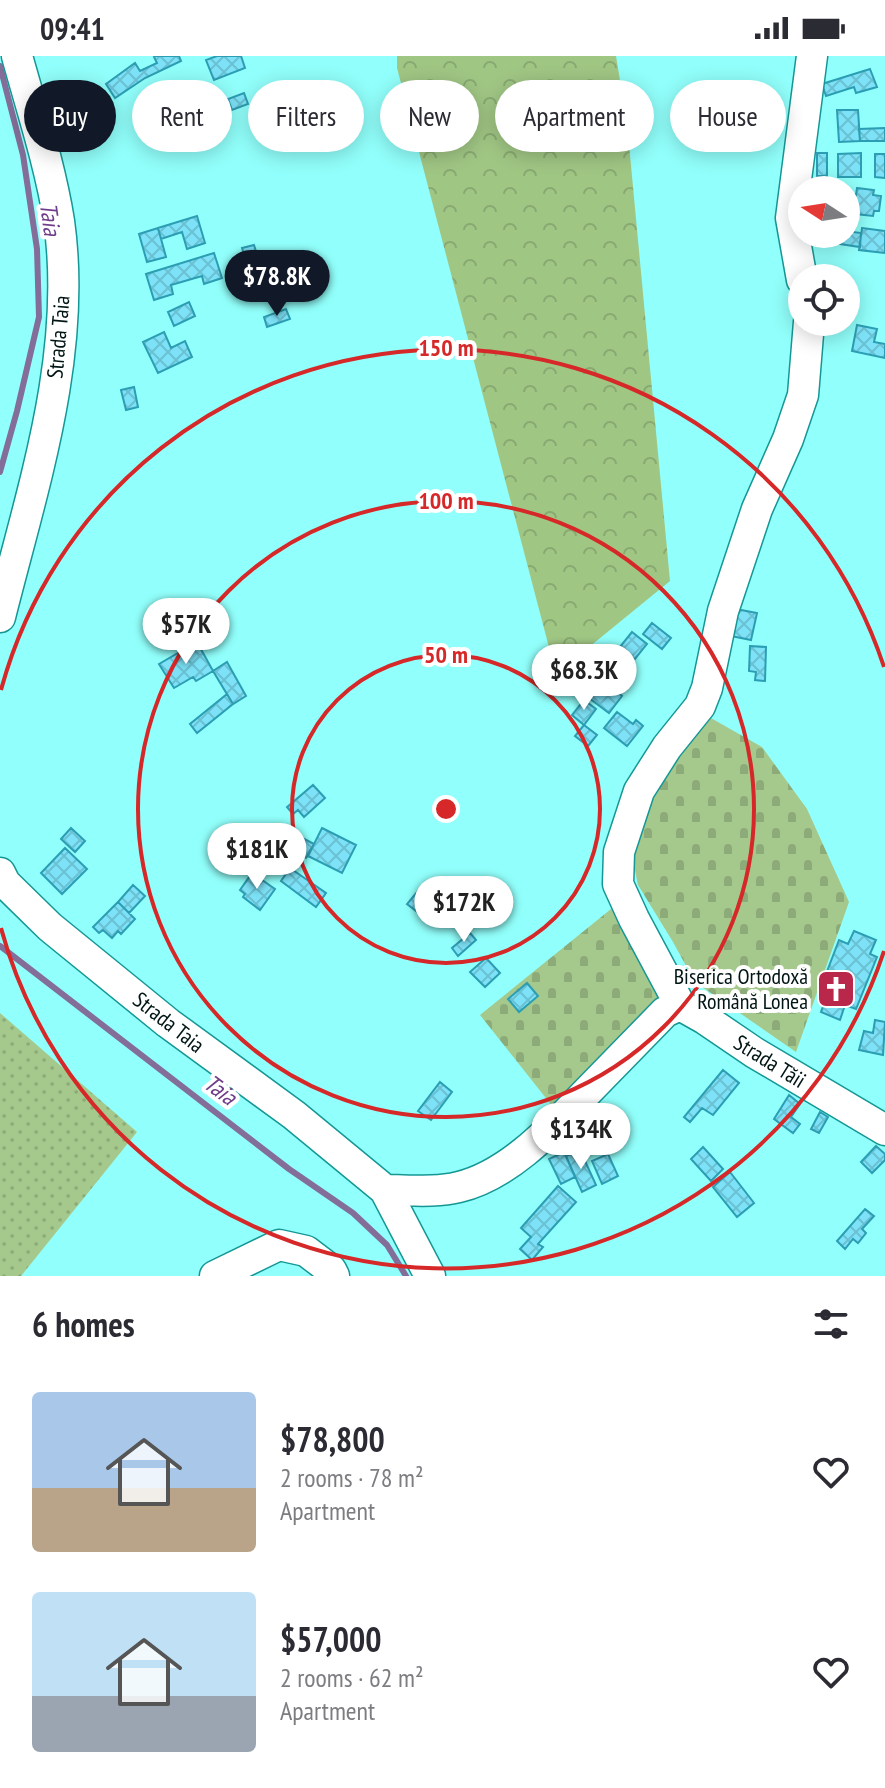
<!DOCTYPE html>
<html lang="en">
<head>
<meta charset="utf-8">
<style>
	body { margin:0; font-family:"PT Sans Narrow",sans-serif; background:#f2f2f3; color:#2b2b33; height:100vh; display:flex; flex-direction:column; font-size:30px; white-space:nowrap }
	* { box-sizing:border-box; margin:0 }
	p { font-size:26px; color:#7c7c81 }
	.icon { flex:none; width:44px; height:44px; fill:none; stroke:currentColor; stroke-width:2; stroke-linecap:round; stroke-linejoin:round }
	.map { position:relative; height:1220px; overflow:hidden }
	.sheet { display:flex; flex-direction:column; background:#fff; flex:1 }
	.sheet>* { flex:none }
	.banner { position:absolute; left:24px; top:24px; width:838px; height:72px; display:flex; gap:16px }
	.needle { width:52px; rotate:282deg }
	.fabs { position:absolute; left:788px; top:120px; display:grid; gap:16px }
	.fabs a { display:grid; place-items:center; width:72px; height:72px; border-radius:50%; background:#fff; box-shadow:0 4px 20px #0003; font-size:40px }
	.price { position:absolute; translate:-50% -68px; padding:0 18px; border-radius:28px; background:#fff; color:#222; font-size:26px; line-height:52px; filter:drop-shadow(0 2px 4px #0008) }
	.price::after { content:''; position:absolute; left:50%; top:48px; width:24px; height:18px; margin-left:-12px; background:inherit; clip-path:polygon(0 0,100% 0,50% 100%) }
	.price.current { background:#111827; color:#fff }
	ul { padding:0; list-style:none }
	li { display:flex; align-items:center; gap:24px; height:200px; padding:0 32px }
	li span { display:grid; place-items:center; flex:none; width:224px; height:160px; border-radius:8px; color:#555 }
	li>.icon { margin-inline-start:auto }
	span .icon { width:96px; height:96px; fill:#fffc; stroke-width:1 }
	li b { font-size:34px }
	h2 { display:flex; justify-content:space-between; align-items:center; height:96px; padding:0 32px; font-size:34px }
	.pill { padding:0 28px; border-radius:36px; background:#fff; box-shadow:0 4px 20px #0003; font-size:28px; line-height:72px }
	.pill.current { background:#111827; color:#fff }
	.status { display:flex; justify-content:space-between; align-items:center; height:56px; padding:0 40px; background:#fff; direction:ltr }
	.status svg { height:22px; fill:currentColor }
	.map>svg:first-child { display:block }
	.grass { fill:url(#grass-dots) }
	.forest { fill:url(#forest-crowns) }
	.cemetery { fill:url(#cemetery-stones) }
	.lines { fill:none; stroke-linecap:round; stroke-linejoin:round }
	.stream { stroke:#836d99; stroke-width:6 }
	.building { fill:url(#building-cross-hatch); stroke:#2c9eb3; stroke-width:2 }
	.minor-casing { stroke:#159795; stroke-width:33 }
	.minor { stroke:#fff; stroke-width:30 }
	.ring { fill:none; stroke:#d62828; stroke-width:4 }
	.labels { text-anchor:middle; stroke-width:8; stroke-linejoin:round; paint-order:stroke }
	.street-label { font-size:22px; fill:#001514; stroke:#fff }
	.poi-label { font-size:22px; fill:#001514; stroke:#fff; text-anchor:end }
	.water-label { font-size:24px; font-style:italic; fill:#6f3d89; stroke:#fff }
	.centre { fill:#d62828; stroke:#fff; stroke-width:4 }
	.ring-label { font-size:24px; text-anchor:middle; font-weight:bold; fill:#d62828; stroke:#fff; stroke-width:8; stroke-linejoin:round; paint-order:stroke }
</style>
</head>
<body>
<div class="status"><b>09:41</b><svg viewBox="0 0 49 12"><path d="M0 12V9h3v3zM5 12V6h3v6zM10 12V3h3v9zM15 12V0h3v12zM26 1h20v11H26zM47 4h2v5h-2z"/></svg></div>
<div class="map">
<svg width="885" height="1220" viewBox="0 0 885 1220">
	<defs>
		<pattern id="grass-dots" width="8" height="8" patternUnits="userSpaceOnUse" patternTransform="scale(2)"><rect width="8" height="8" fill="#a5c88c"/><path d="M2 2h.1M6 6h.1" fill="none" stroke="#8cab78" stroke-width="1.8" stroke-linecap="round"/></pattern>
		<pattern id="forest-crowns" width="20" height="18" patternUnits="userSpaceOnUse" patternTransform="scale(2)"><rect width="20" height="18" fill="#a0c684"/><path d="M2 6a3 3 0 1 1 6 0M12 15a3 3 0 1 1 6 0" fill="none" stroke="#88a971"/></pattern>
		<pattern id="cemetery-stones" width="16" height="16" patternUnits="userSpaceOnUse" patternTransform="scale(2)"><rect width="16" height="16" fill="#a5c88c"/><path d="M2 7V4a2 2 0 0 1 4 0v3zM10 15v-3a2 2 0 0 1 4 0v3z" fill="#8cab78"/></pattern>
		<pattern id="building-cross-hatch" width="8" height="8" patternUnits="userSpaceOnUse" patternTransform="scale(2)"><rect width="8" height="8" fill="#7de2f7"/><path d="M0 0l8 8M0 8l8-8" fill="none" stroke="#6ac1d3"/></pattern>
	</defs>
	<rect width="100%" height="100%" fill="#91fffb"/>
	<path class="grass" d="M 0,957 L 137,1076 L 21,1220 L 0,1220 Z"/>
	<path class="forest" d="M 397,0 L 616,0 L 627,67 L 670,525 L 556,618 L 397,12 Z"/>
	<path class="cemetery" d="M 702,657 L 762,691 L 807,753 L 849,846 L 796,996 L 695,926 L 673,886 L 638,829 L 632,800 L 644,742 Z
		M 616,849 L 664,939 L 557,1056 L 480,959 Z"/>
	<g class="lines">
		<path class="stream" d="M 0,10 L 23,99 L 37,193 L 39,261 L 17,355 L 0,416
			M 0,890 L 289,1113 L 353,1157 L 387,1189 L 406,1220"/>
	</g>
	<path class="building" d="M 156,0 L 179,0 L 181,5 L 145,22 L 115,42 L 106,28 L 135,7 L 140,15 L 157,7 L 154,1 Z
		M 217,0 L 241,0 L 245,12 L 214,24 L 206,4 Z
		M 870,13 L 877,31 L 856,37 L 854,31 L 826,40 L 822,28 Z
		M 195,30 L 210,60 L 181,73 L 167,44 Z
		M 244,37 L 248,48 L 232,54 L 228,43 Z
		M 837,54 L 858,54 L 860,85 L 839,86 Z
		M 885,72 L 885,85 L 860,85 L 859,73 Z
		M 817,97 L 827,97 L 827,120 L 817,120 Z
		M 861,97 L 861,121 L 838,121 L 838,98 Z
		M 875,98 L 885,98 L 885,122 L 875,121 Z
		M 857,132 L 874,134 L 873,139 L 881,140 L 879,155 L 874,155 L 873,160 L 846,157 L 846,137 L 856,139 Z
		M 197,160 L 205,187 L 187,193 L 182,176 L 161,183 L 158,172 Z
		M 158,172 L 166,201 L 147,206 L 139,178 Z
		M 862,172 L 885,175 L 885,197 L 859,194 Z
		M 846,175 L 861,177 L 860,191 L 839,188 L 840,178 L 846,178 Z
		M 254,189 L 261,211 L 249,215 L 242,192 Z
		M 214,197 L 222,222 L 204,228 L 202,220 L 171,229 L 173,238 L 154,244 L 146,218 Z
		M 189,246 L 195,260 L 174,270 L 168,256 Z
		M 286,253 L 290,263 L 267,271 L 264,261 Z
		M 857,269 L 877,273 L 874,286 L 885,288 L 885,302 L 852,295 Z
		M 164,276 L 171,292 L 185,285 L 192,301 L 158,317 L 143,286 Z
		M 134,331 L 138,351 L 126,354 L 121,334 Z
		M 736,553 L 757,557 L 751,584 L 731,580 Z
		M 652,567 L 671,582 L 662,593 L 643,578 Z
		M 632,576 L 647,588 L 630,609 L 615,597 Z
		M 197,586 L 213,615 L 196,625 L 193,621 L 174,632 L 159,608 Z
		M 750,590 L 766,591 L 765,625 L 755,624 L 756,616 L 749,615 Z
		M 227,606 L 246,640 L 233,648 L 213,615 Z
		M 609,616 L 620,625 L 614,633 L 622,640 L 609,657 L 589,642 Z
		M 227,638 L 233,648 L 197,677 L 190,668 Z
		M 584,644 L 596,653 L 584,669 L 572,659 Z
		M 617,656 L 633,668 L 636,664 L 643,670 L 627,690 L 604,672 Z
		M 584,669 L 597,679 L 588,690 L 575,680 Z
		M 313,729 L 325,742 L 304,761 L 298,754 L 293,758 L 287,751 Z
		M 71,772 L 85,785 L 75,796 L 61,783 Z
		M 322,772 L 356,789 L 342,817 L 308,800 Z
		M 289,775 L 314,788 L 306,802 L 281,789 Z
		M 249,782 L 274,800 L 263,815 L 256,810 L 253,813 L 236,801 Z
		M 65,792 L 87,813 L 62,838 L 41,817 Z
		M 290,812 L 326,837 L 316,851 L 281,825 Z
		M 252,817 L 275,833 L 260,854 L 243,841 L 245,838 L 240,834 Z
		M 133,829 L 145,840 L 129,857 L 118,846 Z
		M 418,835 L 443,855 L 433,868 L 407,848 Z
		M 118,846 L 135,863 L 121,878 L 118,875 L 112,882 L 103,874 L 99,877 L 93,871 Z
		M 854,875 L 876,884 L 870,898 L 877,901 L 856,953 L 845,949 L 840,964 L 821,956 L 826,942 L 818,939 L 839,884 L 848,888 Z
		M 470,877 L 476,884 L 458,900 L 452,892 Z
		M 486,902 L 500,917 L 485,931 L 470,916 Z
		M 527,927 L 538,940 L 519,956 L 508,943 Z
		M 875,964 L 885,966 L 883,999 L 859,994 L 864,975 L 873,977 Z
		M 723,1014 L 739,1027 L 713,1059 L 702,1052 L 690,1066 L 684,1061 Z
		M 440,1026 L 452,1036 L 431,1064 L 418,1055 Z
		M 789,1039 L 800,1048 L 791,1061 L 800,1068 L 793,1077 L 774,1063 Z
		M 820,1056 L 828,1061 L 819,1077 L 811,1073 Z
		M 876,1090 L 885,1098 L 885,1104 L 872,1117 L 861,1106 Z
		M 703,1091 L 723,1113 L 711,1125 L 691,1103 Z
		M 580,1094 L 596,1129 L 582,1136 L 566,1100 Z
		M 564,1096 L 575,1121 L 561,1128 L 549,1103 Z
		M 608,1098 L 618,1120 L 602,1128 L 592,1105 Z
		M 730,1116 L 754,1147 L 737,1161 L 713,1131 Z
		M 558,1130 L 576,1146 L 538,1188 L 543,1191 L 532,1204 L 520,1193 L 531,1181 L 521,1172 Z
		M 865,1153 L 874,1160 L 862,1173 L 866,1177 L 858,1187 L 853,1183 L 845,1193 L 837,1185 Z"/>
	<g class="lines">
		<g class="minor-casing">
			<path id="minor" d="M 802,224 L 791,162 L 812,0
				M 0,561 C 32,433 78,299 59,165 C 50,109 32,54 17,0
				M 0,817 L 5,827 L 50,871 L 168,967 L 294,1059 L 385,1134 L 430,1220
				M 680,949 L 634,863 L 618,828 L 619,796 L 639,735 L 667,691 L 700,650 L 707,632 L 723,555 L 757,453 L 788,383 L 803,339 L 809,266
				M 385,1134 C 409,1134 435,1137 459,1131 C 509,1119 552,1072 587,1036 C 613,1009 639,983 665,956 L 680,949 L 705,963 L 755,997 L 885,1074
				M 215,1220 L 279,1189 L 306,1195 L 331,1214 L 334,1220"/>
		</g>
		<use href="#minor" class="minor"/>
	</g>
	<g class="ring">
		<circle cx="446" cy="753" r="154"/>
		<circle cx="446" cy="753" r="308"/>
		<path d="M884 895A461 461 0 0 1 1 872M1 634A461 461 0 0 1 884 611"/>
	</g>
	<defs>
		<g id="church-square" transform="scale(2)"><rect x="-9" y="-9" width="18" height="18" rx="4" fill="#b9284b" stroke="#fff"/><path d="M-1.2-6h2.4v3.5h3.3v2.4h-3.3V6h-2.4V-.1h-3.3v-2.4h3.3Z" fill="#fff"/></g>
	</defs>
	<g fill-rule="evenodd">
		<use href="#church-square" x="836" y="933"/>
	</g>
	<g class="labels">
		<g class="street-label">
			<text transform="translate(58 281) rotate(-85)" y="8">Strada Taia</text>
			<text transform="translate(169 966) rotate(38)" y="8">Strada Taia</text>
			<text transform="translate(770 1005) rotate(32)" y="8">Strada Tăii</text>
		</g>
		<g class="poi-label">
			<text x="808" y="928">Biserica Ortodoxă<tspan x="808" dy="25">Română Lonea</tspan></text>
		</g>
		<g class="water-label">
			<text transform="translate(50 163) rotate(82)" y="8">Taia</text>
			<text transform="translate(220 1034) rotate(37)" y="8">Taia</text>
		</g>
	</g>
	<circle cx="446" cy="753" r="12" class="centre"/>
	<g class="ring-label">
		<text x="446" y="300">150 m</text>
		<text x="446" y="453">100 m</text>
		<text x="446" y="607">50 m</text>
	</g>
</svg>
<div class="fabs">
<a><svg class="needle" viewBox="-14 -14 28 28"><path d="M0-13l5 13h-10z" fill="#e53935"/><path d="M0 13l5-13h-10z" fill="#7c7c81"/></svg></a>
<a><svg class="icon" aria-label="locate" viewBox="0 0 24 24"><circle cx="12" cy="12" r="6"/><path d="M12 2v4M12 18v4M2 12h4M18 12h4"/></svg></a>
</div>
<b class="price current" style="left:277px;top:262px">$78.8K</b>
<b class="price" style="left:186px;top:610px">$57K</b>
<b class="price" style="left:584px;top:656px">$68.3K</b>
<b class="price" style="left:257px;top:835px">$181K</b>
<b class="price" style="left:464px;top:888px">$172K</b>
<b class="price" style="left:581px;top:1115px">$134K</b>
<div class="banner">
<a class="pill current">Buy</a>
<a class="pill">Rent</a>
<a class="pill">Filters</a>
<a class="pill">New</a>
<a class="pill">Apartment</a>
<a class="pill">House</a>
</div>
</div>
<section class="sheet">
<h2>6 homes<svg class="icon" aria-label="filters" viewBox="0 0 24 24"><path d="M4 7h16M4 17h16"/><circle cx="9" cy="7" r="2"/><circle cx="15" cy="17" r="2"/></svg></h2>
<ul>
<li><span style="background:linear-gradient(#a9c7e8 60%,#b9a48a 0)"><svg class="icon" aria-label="home" viewBox="0 0 24 24"><path d="M3 11l9-7 9 7M6 9v11h12V9"/></svg></span><div><b>$78,800</b><p>2 rooms · 78 m²</p><p>Apartment</p></div><svg class="icon" aria-label="heart" viewBox="0 0 24 24"><path d="M12 20l-8-8c-3-5 5-10 8-4 3-6 11-1 8 4z"/></svg></li>
<li><span style="background:linear-gradient(#bfe0f5 65%,#9aa5b1 0)"><svg class="icon" aria-label="home" viewBox="0 0 24 24"><path d="M3 11l9-7 9 7M6 9v11h12V9"/></svg></span><div><b>$57,000</b><p>2 rooms · 62 m²</p><p>Apartment</p></div><svg class="icon" aria-label="heart" viewBox="0 0 24 24"><path d="M12 20l-8-8c-3-5 5-10 8-4 3-6 11-1 8 4z"/></svg></li>
</ul>
</section>
</body>
</html>
